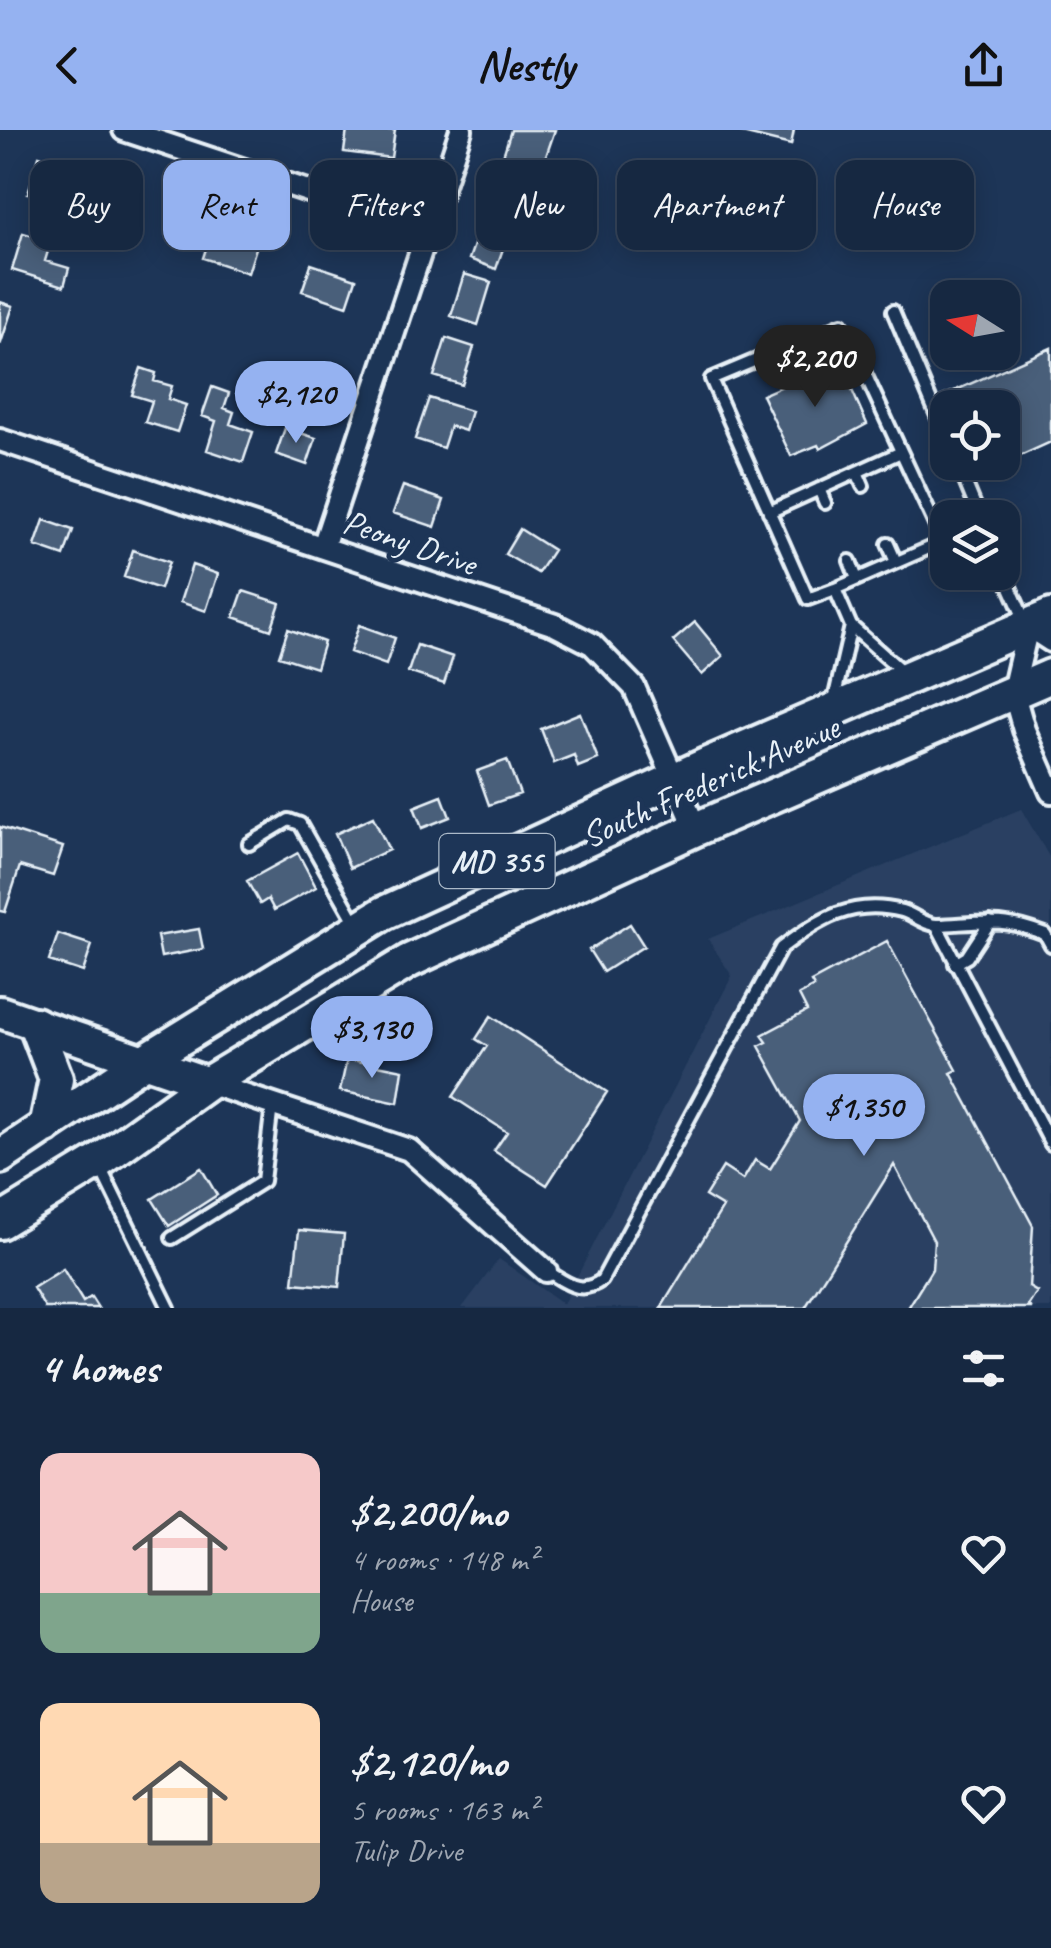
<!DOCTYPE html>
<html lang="en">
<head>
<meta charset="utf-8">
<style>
	body { margin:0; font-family:Caveat,sans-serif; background:#1f3048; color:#f1f3f6; height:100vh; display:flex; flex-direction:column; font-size:38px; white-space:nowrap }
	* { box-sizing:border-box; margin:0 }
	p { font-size:32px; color:#9ea6b1 }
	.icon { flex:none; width:55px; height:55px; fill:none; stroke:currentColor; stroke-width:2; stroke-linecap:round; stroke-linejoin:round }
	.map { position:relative; height:1178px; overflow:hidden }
	.side { display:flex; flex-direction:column; background:#162841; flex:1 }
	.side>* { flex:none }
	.guide { position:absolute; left:30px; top:30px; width:992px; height:90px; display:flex; gap:20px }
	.needle { width:65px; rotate:281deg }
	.buttons { position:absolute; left:930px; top:150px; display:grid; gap:20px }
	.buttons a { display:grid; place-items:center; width:90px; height:90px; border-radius:20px; background:#162841; box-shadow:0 5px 25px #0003,0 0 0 2px #35445a; font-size:50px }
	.price { position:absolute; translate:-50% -85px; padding:0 22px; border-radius:35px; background:#95b2f1; color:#111; font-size:32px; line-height:65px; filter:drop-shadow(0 2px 5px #0008) }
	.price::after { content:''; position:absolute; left:50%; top:60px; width:30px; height:22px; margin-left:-15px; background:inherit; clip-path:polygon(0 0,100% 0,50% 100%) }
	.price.on { background:#222; color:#fff }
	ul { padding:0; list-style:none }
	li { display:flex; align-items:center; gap:30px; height:250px; padding:0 40px }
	li span { display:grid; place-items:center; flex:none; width:280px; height:200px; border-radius:20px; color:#555 }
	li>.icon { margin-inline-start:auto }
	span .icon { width:120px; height:120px; fill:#fffc; stroke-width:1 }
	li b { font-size:42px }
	h2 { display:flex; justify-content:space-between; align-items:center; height:120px; padding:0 40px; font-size:42px }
	.chip { padding:0 35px; border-radius:20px; background:#162841; box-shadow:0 5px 25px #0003,0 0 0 2px #35445a; font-size:35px; line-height:90px }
	.chip.on { background:#95b2f1; color:#111 }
	header { display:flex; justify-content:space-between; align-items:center; height:130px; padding:0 40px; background:#95b2f1; color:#111; font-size:45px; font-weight:600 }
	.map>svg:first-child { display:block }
	.built { fill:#2a4162 }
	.building { fill:#495e7a; stroke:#e8f1f8; stroke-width:2.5 }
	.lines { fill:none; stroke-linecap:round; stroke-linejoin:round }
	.lane-casing { stroke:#e8f1f8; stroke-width:18 }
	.street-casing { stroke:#e8f1f8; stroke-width:28 }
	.secondary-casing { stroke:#e8f1f8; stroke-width:38 }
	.primary-casing { stroke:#e8f1f8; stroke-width:40 }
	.lane { stroke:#1d3557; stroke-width:10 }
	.street { stroke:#1d3557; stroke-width:20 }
	.secondary { stroke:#1d3557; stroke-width:30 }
	.primary { stroke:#1d3557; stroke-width:32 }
	.labels { text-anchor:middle; stroke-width:9; stroke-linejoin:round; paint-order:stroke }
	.shield { fill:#1d3557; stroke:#abb9c8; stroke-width:2.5 }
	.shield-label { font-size:32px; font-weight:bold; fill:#e8f1f8 }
	.street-label { font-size:35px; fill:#e8f1f8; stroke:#1d3557 }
</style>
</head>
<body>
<header><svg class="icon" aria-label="back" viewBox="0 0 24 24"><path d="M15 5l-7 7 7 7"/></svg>Nestly<svg class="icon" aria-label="share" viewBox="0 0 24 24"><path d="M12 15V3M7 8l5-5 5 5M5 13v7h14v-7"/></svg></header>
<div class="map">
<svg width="1051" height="1178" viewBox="0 0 1051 1178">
	<rect width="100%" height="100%" fill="#1d3557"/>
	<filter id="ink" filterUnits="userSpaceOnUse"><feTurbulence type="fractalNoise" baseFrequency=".01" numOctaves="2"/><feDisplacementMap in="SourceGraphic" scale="20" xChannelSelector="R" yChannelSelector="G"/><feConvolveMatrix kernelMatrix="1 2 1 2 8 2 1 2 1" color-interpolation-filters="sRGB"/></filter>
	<g filter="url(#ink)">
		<path class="built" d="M 1021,679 L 1051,730 L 1051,1178 L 462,1178 L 499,1129 L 563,1174 L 732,846 L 708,809 Z"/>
		<path class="building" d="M 347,0 L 395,0 L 391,28 L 344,22 Z
			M 511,0 L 555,0 L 542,38 L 503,26 Z
			M 742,0 L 794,0 L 791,15 L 742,3 Z
			M 39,26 L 66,35 L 54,72 L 28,63 Z
			M 495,51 L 537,64 L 528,91 L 486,78 Z
			M 480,98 L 507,107 L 496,139 L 469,129 Z
			M 212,100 L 257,115 L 248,143 L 203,128 Z
			M 23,103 L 51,111 L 45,131 L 69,138 L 64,156 L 12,140 Z
			M 311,134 L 356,149 L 347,176 L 302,161 Z
			M 464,144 L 491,152 L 478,195 L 451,186 Z
			M 0,172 L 13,176 L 1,213 L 0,212 Z
			M 446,208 L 474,217 L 462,255 L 434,246 Z
			M 1051,218 L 1051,312 L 969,349 L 962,332 L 1002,332 L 1002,278 L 948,278 L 948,297 L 936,269 Z
			M 839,231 L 867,294 L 820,319 L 818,315 L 791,326 L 762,265 Z
			M 141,238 L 156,243 L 154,251 L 172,256 L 168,269 L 186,275 L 177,302 L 145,292 L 152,271 L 132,265 Z
			M 212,257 L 229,263 L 224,278 L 234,282 L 230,294 L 253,302 L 243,332 L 207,320 L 216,291 L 202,286 Z
			M 429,268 L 471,281 L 465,301 L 450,296 L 443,318 L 415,309 Z
			M 285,298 L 316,308 L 307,335 L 276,324 Z
			M 403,356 L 444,370 L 435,397 L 393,383 Z
			M 44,390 L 73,400 L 64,426 L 35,416 Z
			M 520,399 L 553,420 L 538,443 L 505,424 Z
			M 133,420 L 169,432 L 160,459 L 124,447 Z
			M 192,435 L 218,444 L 206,481 L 180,472 Z
			M 243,461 L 280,473 L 271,500 L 234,487 Z
			M 695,492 L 723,526 L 702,545 L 673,511 Z
			M 359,495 L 395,508 L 386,535 L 350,522 Z
			M 288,499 L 324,512 L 316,538 L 279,526 Z
			M 417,515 L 453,527 L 444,554 L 408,542 Z
			M 580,583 L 598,629 L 578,637 L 574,625 L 554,633 L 541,599 Z
			M 507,630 L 520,664 L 489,675 L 477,641 Z
			M 442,666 L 450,687 L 422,698 L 414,677 Z
			M 373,687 L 389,720 L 350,738 L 335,704 Z
			M 0,697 L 63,717 L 53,746 L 20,736 L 5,782 L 0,781 Z
			M 298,723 L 316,757 L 274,780 L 268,769 L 260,774 L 247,751 Z
			M 630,794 L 644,816 L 603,842 L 589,820 Z
			M 199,799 L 203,819 L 161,827 L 157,806 Z
			M 58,804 L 92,815 L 83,842 L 49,831 Z
			M 887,811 L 957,940 L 951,943 L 1033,1096 L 1029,1157 L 1037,1162 L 1028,1176 L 1032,1178 L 908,1178 L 932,1139 L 934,1111 L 894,1035 L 805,1178 L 661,1178 L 723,1077 L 705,1066 L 723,1037 L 743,1050 L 755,1030 L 770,1039 L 800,991 L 759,916 L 767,912 L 762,905 L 807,881 L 799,865 L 814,857 L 811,852 Z
			M 491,886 L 607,962 L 547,1055 L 494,1021 L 507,1002 L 453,967 L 487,916 L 476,909 Z
			M 347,929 L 403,940 L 398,973 L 340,961 Z
			M 201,1038 L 217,1065 L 169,1096 L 152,1069 Z
			M 299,1100 L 344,1104 L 339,1157 L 293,1153 Z
			M 63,1139 L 83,1172 L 91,1167 L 98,1178 L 45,1178 L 33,1158 Z"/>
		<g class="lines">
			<g class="lane-casing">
				<path id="lane" d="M 893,181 L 948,312
					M 957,332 L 980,388
					M 857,342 L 863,356
					M 819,359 L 825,373
					M 769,382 L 901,322
					M 888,414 L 896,432
					M 850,431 L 857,449
					M 1002,439 L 1025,491
					M 835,459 L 943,412 L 842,194 L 711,249 L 808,469 L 835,459 L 851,496
					M 834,570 L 851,496 L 905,544
					M 249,714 L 289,690 L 300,694 L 357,795
					M 937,796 L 1051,1014
					M 955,834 L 967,827 L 990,792
					M 100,1037 L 169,1178
					M 172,1108 L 263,1051 L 272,975
					M 547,1141 C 567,1153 580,1166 602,1150 L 781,818 C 819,789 853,768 902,781 C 913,784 927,796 938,795 C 981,793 1001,787 1045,804 L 1051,815"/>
			</g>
			<g class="street-casing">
				<path id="street" d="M 124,0 L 428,101
					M 0,310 L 555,495 L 592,514 L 634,557 L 696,699
					M 323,417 L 461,0
					M 1051,511 L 1028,496 L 1013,561 L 1024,600 L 1051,662
					M 208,953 L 409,1020 L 546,1141"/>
			</g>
			<g class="secondary-casing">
				<path id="secondary" d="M 0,882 L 208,953"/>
			</g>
			<g class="primary-casing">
				<path id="primary" d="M 35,894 L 56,949 L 46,997
					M 0,1027 L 144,931 L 384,783 L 708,634 L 1051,486
					M 0,1092 L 98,1032 L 208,953 L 409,831 L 696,699 L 1051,546"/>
			</g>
			<use href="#lane" class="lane"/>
			<use href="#street" class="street"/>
			<use href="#secondary" class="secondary"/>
			<use href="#primary" class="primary"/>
		</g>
	</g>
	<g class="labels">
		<rect class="shield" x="439.5" y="704" width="115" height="54" rx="8"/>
		<g class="shield-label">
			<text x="497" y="742">MD 355</text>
		</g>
		<g class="street-label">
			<text transform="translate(410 412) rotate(19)" y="12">Peony Drive</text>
			<text transform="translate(710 651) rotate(-24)" y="12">South Frederick Avenue</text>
		</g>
	</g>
</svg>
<div class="buttons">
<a><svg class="needle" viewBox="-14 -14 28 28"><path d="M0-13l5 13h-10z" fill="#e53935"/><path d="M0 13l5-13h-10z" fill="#9ea6b1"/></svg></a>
<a><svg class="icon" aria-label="locate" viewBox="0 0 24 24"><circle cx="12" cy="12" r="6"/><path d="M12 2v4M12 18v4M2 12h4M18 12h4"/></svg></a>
<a><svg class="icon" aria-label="layers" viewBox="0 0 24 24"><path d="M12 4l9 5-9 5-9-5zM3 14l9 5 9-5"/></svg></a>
</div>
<b class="price on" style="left:815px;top:280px">$2,200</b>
<b class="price" style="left:296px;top:316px">$2,120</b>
<b class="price" style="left:372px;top:951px">$3,130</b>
<b class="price" style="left:864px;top:1029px">$1,350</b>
<div class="guide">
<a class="chip">Buy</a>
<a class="chip on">Rent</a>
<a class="chip">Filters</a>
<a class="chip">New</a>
<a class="chip">Apartment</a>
<a class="chip">House</a>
</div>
</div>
<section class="side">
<h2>4 homes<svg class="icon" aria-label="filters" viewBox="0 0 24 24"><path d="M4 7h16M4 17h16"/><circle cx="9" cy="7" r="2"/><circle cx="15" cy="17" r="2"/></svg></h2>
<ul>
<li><span style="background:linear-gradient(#f6c9c9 70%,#7fa58c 0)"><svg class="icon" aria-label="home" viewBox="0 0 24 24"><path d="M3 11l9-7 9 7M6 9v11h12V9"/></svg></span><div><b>$2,200/mo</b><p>4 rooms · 148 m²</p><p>House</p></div><svg class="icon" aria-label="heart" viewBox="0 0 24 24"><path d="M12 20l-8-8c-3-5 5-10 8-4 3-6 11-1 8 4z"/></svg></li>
<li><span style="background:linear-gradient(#ffd9b3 70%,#b9a48a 0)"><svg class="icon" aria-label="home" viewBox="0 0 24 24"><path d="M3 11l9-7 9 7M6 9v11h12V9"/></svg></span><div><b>$2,120/mo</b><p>5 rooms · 163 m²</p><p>Tulip Drive</p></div><svg class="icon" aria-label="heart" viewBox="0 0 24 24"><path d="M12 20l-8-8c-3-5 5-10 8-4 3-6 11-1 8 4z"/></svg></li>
</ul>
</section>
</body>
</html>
